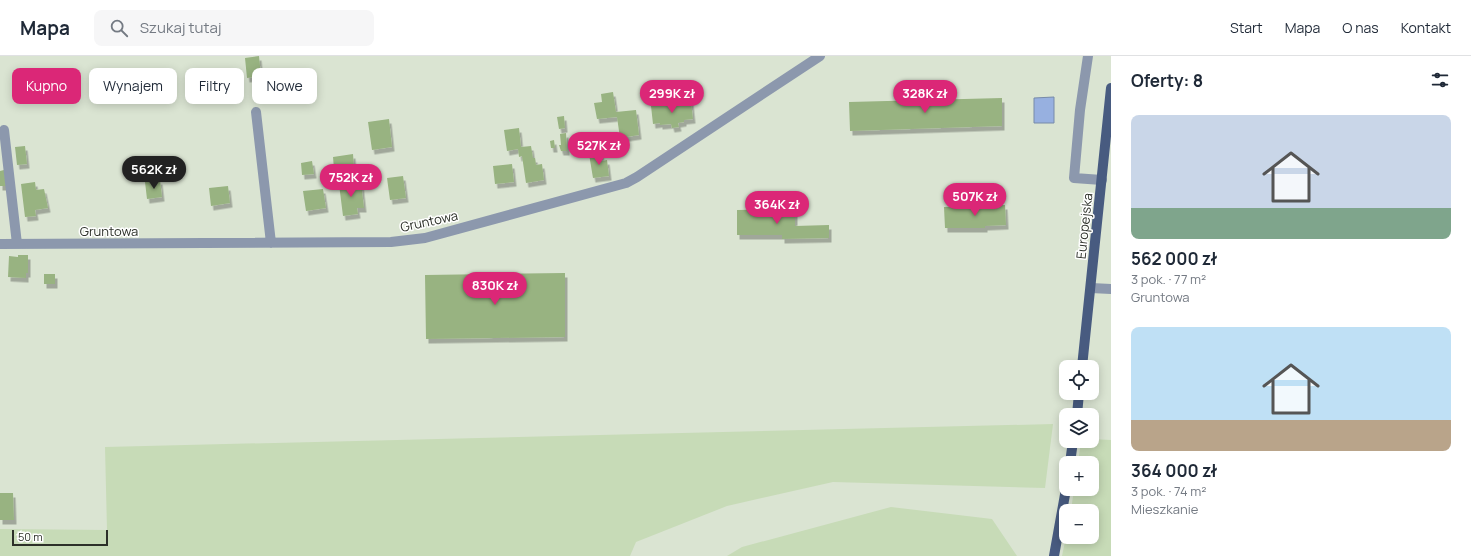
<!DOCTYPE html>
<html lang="pl">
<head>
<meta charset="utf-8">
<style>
	body { margin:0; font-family:Manrope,sans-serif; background:#f6f6f7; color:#1f2937; height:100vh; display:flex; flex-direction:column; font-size:15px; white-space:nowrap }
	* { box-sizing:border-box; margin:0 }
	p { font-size:13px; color:#747a83 }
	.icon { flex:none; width:22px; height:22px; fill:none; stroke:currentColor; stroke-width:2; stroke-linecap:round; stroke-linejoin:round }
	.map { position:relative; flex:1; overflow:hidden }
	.drawer { display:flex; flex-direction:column; background:#fff; width:360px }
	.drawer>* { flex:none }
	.hud { position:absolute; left:12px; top:12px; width:380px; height:36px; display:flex; gap:8px }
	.tools { position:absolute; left:1059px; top:304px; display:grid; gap:8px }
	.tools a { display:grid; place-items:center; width:40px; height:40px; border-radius:8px; background:#fff; box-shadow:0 2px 10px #0003; font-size:20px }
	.scale { position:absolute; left:12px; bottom:10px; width:96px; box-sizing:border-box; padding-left:4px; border:2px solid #2c3029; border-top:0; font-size:11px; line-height:14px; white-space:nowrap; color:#2c3029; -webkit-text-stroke:3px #fff; paint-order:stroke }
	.price { position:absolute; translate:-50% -34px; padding:0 9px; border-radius:14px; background:#db2777; color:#fff; font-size:13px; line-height:26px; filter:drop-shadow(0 1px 2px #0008) }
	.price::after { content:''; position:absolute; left:50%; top:24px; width:12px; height:9px; margin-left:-6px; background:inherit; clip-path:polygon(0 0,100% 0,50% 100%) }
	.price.active { background:#222; color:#fff }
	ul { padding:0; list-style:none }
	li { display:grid; align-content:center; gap:8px; height:212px; padding:0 20px }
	li span { display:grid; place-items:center; height:124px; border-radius:8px; color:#555 }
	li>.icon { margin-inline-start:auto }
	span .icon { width:72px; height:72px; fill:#fffc; stroke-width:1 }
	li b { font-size:17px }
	h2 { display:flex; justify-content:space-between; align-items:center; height:48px; padding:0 20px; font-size:17px }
	.chip { padding:0 14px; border-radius:8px; background:#fff; box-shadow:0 2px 10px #0003; font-size:14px; line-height:36px }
	.chip.active { background:#db2777; color:#fff }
	header { display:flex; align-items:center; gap:24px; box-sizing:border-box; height:56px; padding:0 20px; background:#fff; border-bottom:1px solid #e0e1e3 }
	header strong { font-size:19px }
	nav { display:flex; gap:22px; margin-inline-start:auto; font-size:14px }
	.search { width:280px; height:36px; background:#f6f6f7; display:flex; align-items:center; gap:10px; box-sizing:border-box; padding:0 14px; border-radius:8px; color:#747a83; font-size:15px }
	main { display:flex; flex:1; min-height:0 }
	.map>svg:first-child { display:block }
	.green { fill:#c7dbb7 }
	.water { fill:#97b0e0; stroke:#778aa9 }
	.building { fill:#98b381; filter:url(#shadow) }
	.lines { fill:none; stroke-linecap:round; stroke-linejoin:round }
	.minor { stroke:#8c98ad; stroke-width:10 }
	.major { stroke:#485b80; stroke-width:10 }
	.labels { text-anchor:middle; stroke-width:3; stroke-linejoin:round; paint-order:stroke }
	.street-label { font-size:13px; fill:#2c3029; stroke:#fff }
</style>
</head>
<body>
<header>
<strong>Mapa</strong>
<div class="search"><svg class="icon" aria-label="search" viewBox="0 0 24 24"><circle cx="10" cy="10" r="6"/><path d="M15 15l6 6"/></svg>Szukaj tutaj</div>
<nav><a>Start</a><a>Mapa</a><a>O nas</a><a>Kontakt</a></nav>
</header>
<main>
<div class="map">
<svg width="1111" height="500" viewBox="0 0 1111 500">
	<defs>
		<filter id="shadow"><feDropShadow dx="2.5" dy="4.5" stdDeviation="0" flood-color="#0004"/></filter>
	</defs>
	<rect width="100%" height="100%" fill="#dae4d2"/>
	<path class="green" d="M 1053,368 L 1045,432 L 833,426 L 727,450 L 636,486 L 630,500 L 0,500 L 0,473 L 107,474 L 105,391 Z
		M 1092,383 L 1111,384 L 1111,500 L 1062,500 L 1066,481 L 1092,481 L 1092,455 L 1071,455 L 1074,433 L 1092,433 L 1092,407 L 1078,407 L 1081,385 L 1092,385 Z
		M 891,451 L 992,463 L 1017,500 L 727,500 L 742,491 Z"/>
	<path class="water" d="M 1054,41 L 1054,67 L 1034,67 L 1034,42 Z"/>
	<path class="building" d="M 259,0 L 261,20 L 247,22 L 245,2 Z
		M 613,36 L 616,56 L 636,54 L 639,79 L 620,82 L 617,61 L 597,63 L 594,47 L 602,46 L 601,38 Z
		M 1002,42 L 1002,70 L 850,75 L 849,46 Z
		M 691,45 L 693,63 L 684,64 L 684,66 L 678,67 L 679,71 L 672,72 L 671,68 L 660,69 L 660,67 L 653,68 L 651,50 Z
		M 564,60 L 565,72 L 559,73 L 557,61 Z
		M 389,63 L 392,91 L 372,94 L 368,66 Z
		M 519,72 L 521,91 L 531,90 L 533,102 L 535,102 L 536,109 L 542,108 L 544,124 L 526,127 L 522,100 L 519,101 L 518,93 L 507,95 L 504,74 Z
		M 566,77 L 567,95 L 561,95 L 559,89 L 561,89 L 560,78 Z
		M 554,84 L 555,92 L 551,92 L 550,85 Z
		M 25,90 L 27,108 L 17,109 L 15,91 Z
		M 601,96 L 602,105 L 607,104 L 609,120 L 593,122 L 589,98 Z
		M 353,98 L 354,111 L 334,113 L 333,101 Z
		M 312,105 L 314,118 L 302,119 L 301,107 Z
		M 512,108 L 514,126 L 495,128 L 493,110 Z
		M 4,114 L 6,130 L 0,130 L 0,115 Z
		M 403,120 L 406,142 L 390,144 L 387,122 Z
		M 160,124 L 162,141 L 147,143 L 145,126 Z
		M 35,126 L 36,134 L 44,133 L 48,152 L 35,154 L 36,160 L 25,161 L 21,128 Z
		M 361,126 L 364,152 L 357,152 L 358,158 L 343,160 L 339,128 Z
		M 228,130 L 230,147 L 211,150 L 209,132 Z
		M 323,133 L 326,152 L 306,155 L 303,135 Z
		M 1005,149 L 1006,169 L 985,170 L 985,172 L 945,172 L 944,151 Z
		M 795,153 L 795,170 L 829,169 L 829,182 L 782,183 L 782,179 L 737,179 L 737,154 Z
		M 18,199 L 28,199 L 28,217 L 26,217 L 26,222 L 8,221 L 9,200 L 18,201 Z
		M 565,217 L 565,281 L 426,283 L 425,219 Z
		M 44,218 L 55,218 L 55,228 L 44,228 Z
		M 0,437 L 13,437 L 14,464 L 0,464 Z"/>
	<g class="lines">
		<path class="minor" d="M 1088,0 L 1080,54 L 1074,122 L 1102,124
			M 256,56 L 271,187
			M 4,74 L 17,188
			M 0,188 L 391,186 L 425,182 L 626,127 L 637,121 L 820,0
			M 1091,232 L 1111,233"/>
		<path class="major" d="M 1082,311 L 1111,32
			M 1077,359 L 1079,337
			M 1070,407 L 1073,385
			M 1054,500 L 1066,433"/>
	</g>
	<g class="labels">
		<g class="street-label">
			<text transform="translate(429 165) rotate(-12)" y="5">Gruntowa</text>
			<text transform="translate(1084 170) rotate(-84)" y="5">Europejska</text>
			<text x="109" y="180">Gruntowa</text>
		</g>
	</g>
</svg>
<div class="tools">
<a><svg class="icon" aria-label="locate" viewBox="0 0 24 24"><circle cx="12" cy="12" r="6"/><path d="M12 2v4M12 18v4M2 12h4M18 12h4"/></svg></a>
<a><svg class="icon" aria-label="layers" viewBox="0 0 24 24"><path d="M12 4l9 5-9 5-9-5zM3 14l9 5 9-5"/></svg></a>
<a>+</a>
<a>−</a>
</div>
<div class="scale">50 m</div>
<b class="price" style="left:672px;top:58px">299K zł</b>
<b class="price" style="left:925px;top:58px">328K zł</b>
<b class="price" style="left:599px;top:110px">527K zł</b>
<b class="price active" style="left:154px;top:134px">562K zł</b>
<b class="price" style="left:351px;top:142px">752K zł</b>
<b class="price" style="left:975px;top:161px">507K zł</b>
<b class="price" style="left:777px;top:169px">364K zł</b>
<b class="price" style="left:495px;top:250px">830K zł</b>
<div class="hud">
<a class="chip active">Kupno</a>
<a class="chip">Wynajem</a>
<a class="chip">Filtry</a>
<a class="chip">Nowe</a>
</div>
</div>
<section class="drawer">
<h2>Oferty: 8<svg class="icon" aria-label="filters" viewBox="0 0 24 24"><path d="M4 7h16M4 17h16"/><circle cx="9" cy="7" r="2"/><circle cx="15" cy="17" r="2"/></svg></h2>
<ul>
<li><span style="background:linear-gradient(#c9d6e8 75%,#7fa58c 0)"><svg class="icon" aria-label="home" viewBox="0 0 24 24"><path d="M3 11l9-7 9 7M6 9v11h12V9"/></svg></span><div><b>562 000 zł</b><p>3 pok. · 77 m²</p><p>Gruntowa</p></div></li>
<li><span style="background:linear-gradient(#bfe0f5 75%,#b9a48a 0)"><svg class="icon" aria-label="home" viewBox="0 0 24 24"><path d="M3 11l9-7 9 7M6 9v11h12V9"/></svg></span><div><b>364 000 zł</b><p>3 pok. · 74 m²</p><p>Mieszkanie</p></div></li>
</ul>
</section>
</main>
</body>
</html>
